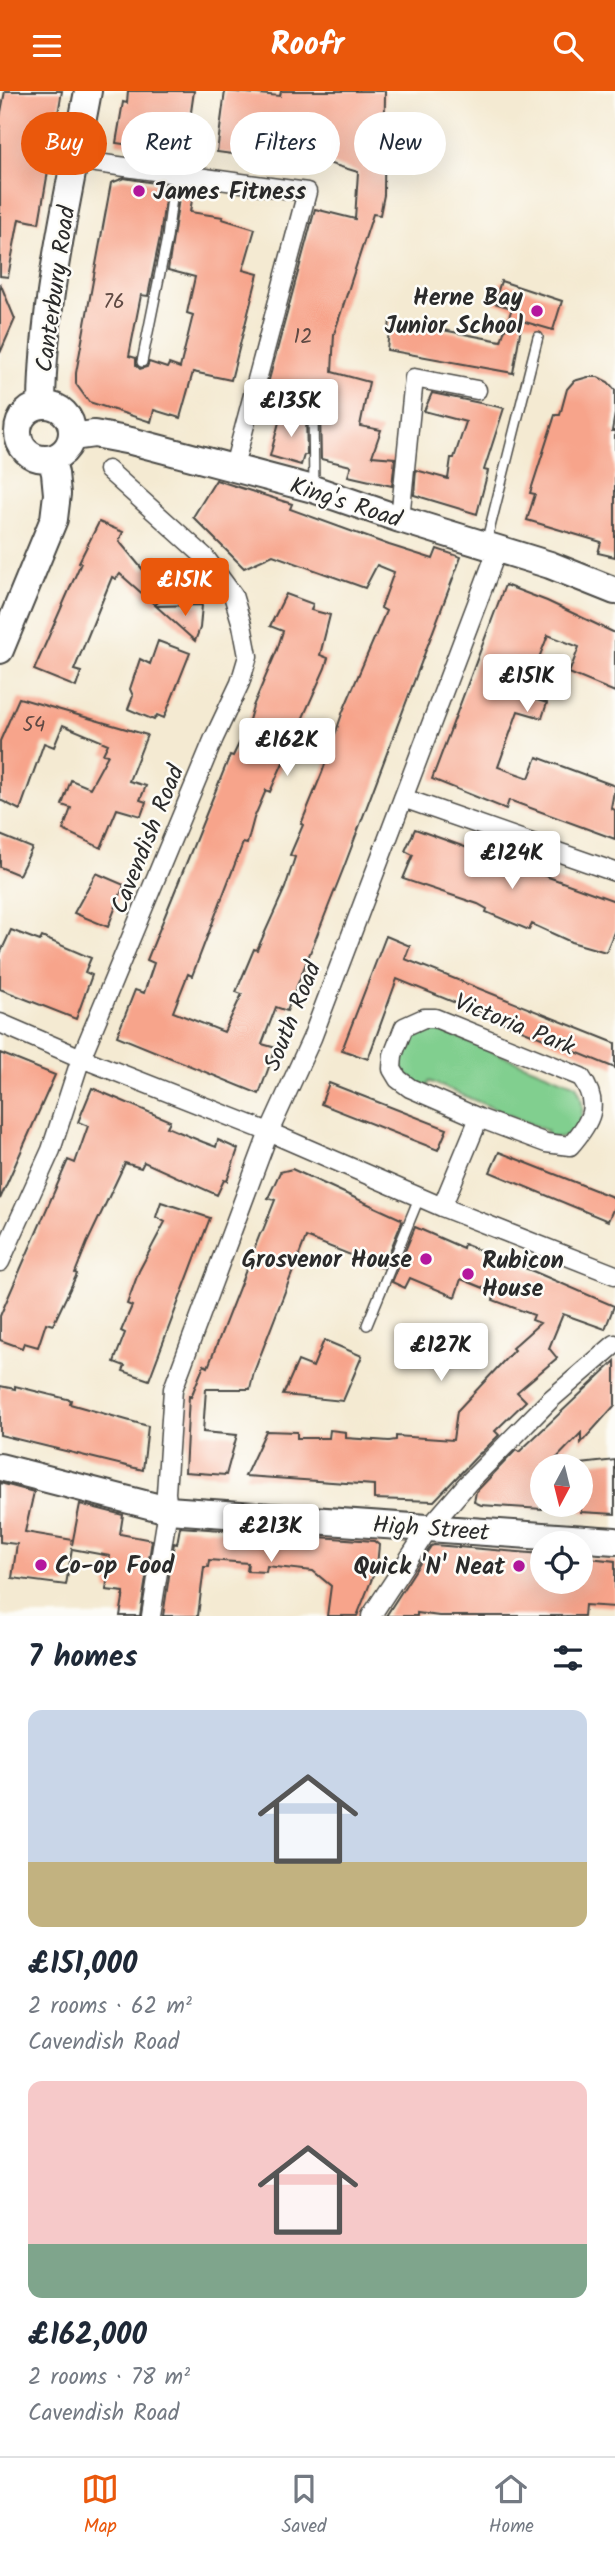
<!DOCTYPE html>
<html lang="en">
<head>
<meta charset="utf-8">
<style>
	body { margin:0; font-family:Kalam,sans-serif; background:#f2f2f3; color:#1f2937; height:100vh; display:flex; flex-direction:column; font-size:26px; white-space:nowrap }
	* { box-sizing:border-box; margin:0 }
	p { font-size:23px; color:#747a83 }
	.icon { flex:none; width:38px; height:38px; fill:none; stroke:currentColor; stroke-width:2; stroke-linecap:round; stroke-linejoin:round }
	.map { position:relative; height:1525px; overflow:hidden }
	.sheet { display:flex; flex-direction:column; background:#fff; flex:1 }
	.sheet>* { flex:none }
	.top-card { position:absolute; left:21px; top:21px; width:574px; height:63px; display:flex; gap:14px }
	.needle { width:46px; rotate:187deg }
	.buttons { position:absolute; left:530px; top:1363px; display:grid; gap:14px }
	.buttons a { display:grid; place-items:center; width:63px; height:63px; border-radius:50%; background:#fff; box-shadow:0 7px 28px #0002; font-size:35px }
	.price { position:absolute; translate:-50% -60px; padding:0 16px; border-radius:7px; background:#fff; color:#222; font-size:23px; line-height:46px; filter:drop-shadow(0 2px 4px #0008) }
	.price::after { content:''; position:absolute; left:50%; top:42px; width:21px; height:16px; margin-left:-10px; background:inherit; clip-path:polygon(0 0,100% 0,50% 100%) }
	.price.current { background:#ea580c; color:#fff }
	ul { padding:0; list-style:none }
	li { display:grid; align-content:center; gap:14px; height:371px; padding:0 28px }
	li span { display:grid; place-items:center; height:217px; border-radius:14px; color:#555 }
	li>.icon { margin-inline-start:auto }
	span .icon { width:126px; height:126px; fill:#fffc; stroke-width:1 }
	li b { font-size:30px }
	h2 { display:flex; justify-content:space-between; align-items:center; height:84px; padding:0 28px; font-size:30px }
	.chip { padding:0 24px; border-radius:32px; background:#fff; box-shadow:0 7px 28px #0002; font-size:24px; line-height:63px }
	.chip.current { background:#ea580c; color:#fff }
	header { display:flex; justify-content:space-between; align-items:center; height:91px; padding:0 28px; background:#ea580c; color:#fff; font-size:32px; font-weight:700 }
	.menu { display:flex; justify-content:space-around; align-items:center; height:98px; border-top:2px solid #e0e1e3; background:#fff; font-size:19px; color:#747a83 }
	.menu a { display:grid; justify-items:center; gap:4px }
	.menu .current { color:#ea580c }
	.map>svg:first-child { display:block }
	.green { fill:#81cf8f; stroke:#567d5d; stroke-width:2 }
	.building { fill:#f7a48b }
	.lines { fill:none; stroke-linecap:round; stroke-linejoin:round }
	.lane-casing { stroke:#494844; stroke-width:12 }
	.street-casing { stroke:#494844; stroke-width:21 }
	.secondary-casing { stroke:#494844; stroke-width:30 }
	.lane { stroke:#fff; stroke-width:9 }
	.street { stroke:#fff; stroke-width:18 }
	.secondary { stroke:#fff; stroke-width:26 }
	.poi-dot { fill:#b5179e; stroke:#fdfcf7; stroke-width:2.5 }
	.labels { text-anchor:middle; stroke-width:5; stroke-linejoin:round; paint-order:stroke }
	.number-label { font-size:21px; fill:#5e4943 }
	.poi-label { font-size:24px; font-weight:bold; fill:#2b2b2b; stroke:#fdfcf7; text-anchor:start }
	.street-label { font-size:24px; fill:#2b2b2b; stroke:#fdfcf7 }
</style>
</head>
<body>
<header><svg class="icon" aria-label="menu" viewBox="0 0 24 24"><path d="M4 6h16M4 12h16M4 18h16"/></svg>Roofr<svg class="icon" aria-label="search" viewBox="0 0 24 24"><circle cx="10" cy="10" r="6"/><path d="M15 15l6 6"/></svg></header>
<div class="map">
<svg width="615" height="1525" viewBox="0 0 615 1525">
	<rect width="100%" height="100%" fill="#fdfcf7"/>
	<filter id="ink" filterUnits="userSpaceOnUse"><feTurbulence type="fractalNoise" baseFrequency=".0143" numOctaves="2"/><feDisplacementMap in="SourceGraphic" scale="14" xChannelSelector="R" yChannelSelector="G"/><feConvolveMatrix kernelMatrix="1 2 1 2 8 2 1 2 1" color-interpolation-filters="sRGB"/></filter>
	<filter id="wash" filterUnits="userSpaceOnUse"><feTurbulence type="fractalNoise" baseFrequency=".00686" numOctaves="4" result="noise"/><feDisplacementMap in="SourceGraphic" scale="28" xChannelSelector="R" yChannelSelector="G"/><feGaussianBlur stdDeviation="1.57" result="paint"/><feColorMatrix in="noise" values="0 0 0 0 0 0 0 0 0 0 0 0 0 0 0 0 0 1.4 0 .05"/><feComposite in="paint" operator="in"/></filter>
	<g filter="url(#wash)">
		<rect width="100%" height="100%" fill="#f4ead2"/>
		<path class="green" d="M 421,936 L 431,936 L 576,994 C 590,1021 582,1051 546,1046 L 547,1040 L 429,990 L 427,999 C 397,977 393,976 409,941 Z"/>
		<g id="blocks">
			<path class="building" d="M 5,0 L 62,0 L 39,132 L 19,128 L 8,186 L 0,185 L 0,26 Z
				M 128,0 L 194,0 L 188,42 L 183,41 L 179,54 L 153,50 L 152,57 L 116,52 L 123,11 L 127,12 Z
				M 225,0 L 280,5 L 281,0 L 385,0 L 384,104 L 380,124 L 373,123 L 334,243 L 332,281 L 369,291 L 360,335 L 381,339 L 372,365 L 395,367 L 392,395 L 348,385 L 351,375 L 321,368 L 320,321 L 318,316 L 266,300 L 315,118 L 355,128 L 358,81 L 321,70 L 321,75 L 217,61 Z
				M 124,87 L 167,94 L 160,146 L 148,205 L 141,204 L 129,265 L 136,267 L 136,274 L 140,278 L 147,276 L 149,271 L 167,277 L 169,273 L 180,277 L 193,224 L 187,222 L 195,186 L 168,179 L 180,101 L 193,103 L 190,121 L 223,126 L 222,128 L 255,138 L 243,179 L 258,183 L 231,289 L 193,281 L 180,327 L 154,319 L 151,331 L 89,311 L 76,293 L 76,282 L 111,92 Z
				M 501,190 L 562,210 L 553,239 L 522,230 L 513,282 L 387,259 L 390,229 L 501,250 L 512,217 L 494,212 Z
				M 0,192 L 15,228 L 0,262 Z
				M 588,286 L 598,286 L 608,291 L 615,299 L 615,323 L 612,340 L 615,340 L 615,466 L 598,462 L 601,451 L 527,429 L 535,403 L 530,402 L 555,324 L 560,324 L 567,298 L 574,290 Z
				M 432,302 L 504,317 L 484,379 L 488,380 L 477,423 L 414,404 L 416,379 L 448,388 L 451,367 L 454,367 L 466,331 L 424,320 Z
				M 282,320 L 306,326 L 307,364 L 304,364 L 301,374 L 270,365 Z
				M 216,389 L 292,413 L 290,418 L 389,454 L 433,468 L 437,458 L 461,466 L 344,776 L 287,920 L 276,916 L 262,953 L 276,957 L 259,1003 L 117,945 L 135,899 L 144,902 L 154,872 L 147,869 L 230,664 L 233,665 L 247,636 L 253,615 L 277,559 L 283,540 L 270,535 L 286,503 L 313,513 L 311,519 L 330,524 L 320,564 L 328,567 L 325,577 L 270,701 L 266,699 L 254,727 L 247,753 L 243,752 L 192,885 L 188,883 L 173,921 L 224,941 L 242,903 L 236,901 L 254,858 L 257,859 L 285,797 L 295,766 L 290,764 L 303,734 L 301,733 L 322,682 L 343,620 L 386,520 L 381,517 L 394,481 L 377,474 L 365,497 L 273,464 L 244,477 L 193,426 Z
				M 99,431 L 123,441 L 119,450 L 143,479 L 153,469 L 174,489 L 171,493 L 174,496 L 155,514 L 120,483 L 116,488 L 112,486 L 74,579 L 81,581 L 76,596 L 34,579 L 81,472 L 79,471 Z
				M 505,494 L 547,510 L 615,542 L 615,601 L 569,582 L 579,556 L 548,544 L 524,605 L 547,612 L 542,627 L 518,620 L 498,676 L 529,687 L 537,666 L 615,695 L 611,717 L 615,719 L 615,748 L 509,709 L 506,718 L 432,688 Z
				M 202,514 L 200,537 L 195,550 L 156,515 Z
				M 158,550 L 190,562 L 164,627 L 157,624 L 154,629 L 128,618 L 133,605 L 130,598 L 140,568 L 150,573 Z
				M 19,607 L 147,644 L 129,690 L 146,695 L 140,709 L 146,711 L 141,725 L 117,718 L 101,757 L 63,739 L 71,717 L 62,714 L 71,689 L 90,697 L 108,664 L 103,663 L 108,653 L 63,634 L 54,656 L 44,652 L 20,719 L 0,709 L 0,650 Z
				M 415,738 L 615,810 L 615,839 L 606,861 L 571,851 L 532,833 L 529,839 L 486,821 L 487,818 L 478,813 L 403,788 L 413,764 L 405,760 Z
				M 0,744 L 32,757 L 19,784 L 0,776 Z
				M 96,782 L 124,794 L 108,836 L 74,822 Z
				M 11,839 L 40,850 L 42,846 L 91,867 L 85,881 L 92,884 L 76,928 L 0,898 L 0,863 Z
				M 386,845 L 410,855 L 405,868 L 615,952 L 615,977 L 397,888 L 368,968 L 342,959 Z
				M 0,962 L 55,984 L 0,1108 Z
				M 329,992 L 447,1038 L 438,1059 L 321,1013 Z
				M 92,997 L 170,1030 L 167,1036 L 203,1051 L 216,1056 L 218,1049 L 238,1058 L 227,1090 L 224,1089 L 217,1104 L 144,1071 L 141,1077 L 125,1072 L 87,1152 L 75,1182 L 77,1183 L 53,1234 L 46,1232 L 38,1256 L 24,1252 L 22,1257 L 0,1249 L 0,1225 L 68,1069 L 75,1072 L 88,1035 L 78,1031 Z
				M 499,1061 L 615,1107 L 615,1114 L 608,1130 L 490,1081 Z
				M 292,1078 L 401,1128 L 402,1131 L 383,1177 L 306,1146 L 254,1281 L 250,1298 L 206,1298 L 203,1341 L 237,1344 L 226,1384 L 185,1381 L 189,1305 L 191,1306 L 204,1274 L 208,1276 L 260,1143 L 263,1139 L 275,1109 L 268,1107 L 280,1081 Z
				M 161,1111 L 210,1127 L 149,1289 L 123,1280 L 125,1275 L 114,1271 L 125,1242 L 121,1240 L 132,1215 L 127,1213 L 139,1180 L 165,1131 L 156,1126 Z
				M 415,1136 L 463,1157 L 464,1153 L 535,1181 L 614,1215 L 605,1238 L 563,1223 L 549,1257 L 557,1267 L 517,1301 L 526,1310 L 495,1340 L 499,1344 L 480,1363 L 481,1361 L 434,1410 L 374,1408 L 374,1394 L 245,1385 L 266,1340 L 297,1341 L 297,1347 L 329,1347 L 330,1339 L 346,1341 L 346,1347 L 389,1350 L 396,1349 L 396,1345 L 453,1349 L 457,1320 L 514,1259 L 512,1257 L 540,1232 L 532,1229 L 534,1224 L 493,1209 L 496,1202 L 461,1188 L 455,1206 L 410,1187 L 405,1197 L 392,1191 Z
				M 324,1249 L 362,1265 L 343,1310 L 283,1304 L 298,1270 L 313,1276 Z
				M 615,1270 L 615,1314 L 581,1352 L 581,1342 L 548,1376 L 542,1376 L 542,1418 L 481,1414 L 474,1411 L 476,1401 L 516,1359 L 519,1361 Z
				M 0,1295 L 15,1298 L 15,1295 L 71,1309 L 70,1313 L 148,1335 L 143,1379 L 0,1344 Z
				M 615,1369 L 615,1423 L 581,1421 L 581,1373 Z
				M 0,1392 L 34,1401 L 25,1441 L 73,1449 L 72,1454 L 80,1413 L 123,1424 L 120,1443 L 152,1449 L 140,1525 L 120,1525 L 124,1501 L 106,1499 L 110,1465 L 72,1458 L 66,1494 L 12,1487 L 17,1453 L 0,1451 Z
				M 180,1436 L 374,1450 L 379,1454 L 377,1475 L 357,1525 L 327,1525 L 331,1495 L 313,1480 L 267,1475 L 266,1481 L 247,1480 L 248,1472 L 209,1469 L 208,1476 L 204,1476 L 198,1525 L 163,1525 L 174,1452 L 177,1453 Z
				M 434,1454 L 542,1463 L 542,1491 L 581,1491 L 581,1466 L 615,1470 L 615,1516 L 585,1514 L 584,1525 L 439,1525 L 417,1522 L 417,1525 L 386,1525 L 431,1455 Z"/>
		</g>
	</g>
	<g filter="url(#ink)">
		<use href="#blocks" fill-opacity="0" stroke="#494844" stroke-width="2"/>
		<g class="lines">
			<g class="lane-casing">
				<path id="lane" d="M 142,271 L 167,147 L 175,83
					M 248,321 L 265,320 L 281,313 L 313,321 L 314,396
					M 486,452 L 538,246
					M 367,1234 L 419,1107"/>
			</g>
			<g class="street-casing">
				<path id="street" d="M 75,69 L 307,101 L 233,379
					M 400,428 L 414,287 L 477,299
					M 403,707 L 615,781
					M 424,927 L 435,927 L 581,986 C 601,1014 591,1031 570,1055 L 546,1052 L 479,1027 L 410,997 L 398,988 L 392,978 L 393,964 L 404,936 Z
					M 0,932 L 81,967 L 269,1041 L 442,1116 L 615,1184
					M 442,1116 L 479,1027
					M 0,1171 L 51,1059 L 81,967 L 214,647 L 240,592 L 248,565 L 242,534 L 233,504 L 205,466 L 108,379
					M 151,1525 L 168,1419 L 166,1402 L 173,1298 L 269,1041 L 312,947 L 498,457
					M 371,1525 L 429,1437 L 468,1392 L 550,1309 L 615,1253"/>
			</g>
			<g class="secondary-casing">
				<path id="secondary" d="M 42,313 C 43,208 69,103 88,0
					M18 341a27 27 0 1 1 54 0a27 27 0 1 1-54 0Z
					M 72,346 L 94,343 L 131,350 L 313,398 L 400,428 L 550,474 L 615,500
					M 0,559 L 54,428 L 57,403 L 55,382 L 51,368
					M 0,1376 L 168,1419 L 615,1450"/>
			</g>
			<use href="#lane" class="lane"/>
			<use href="#street" class="street"/>
			<use href="#secondary" class="secondary"/>
		</g>
	</g>
	<g class="poi-dot">
		<circle cx="139" cy="100" r="7"/>
		<circle cx="537" cy="220" r="7"/>
		<circle cx="426" cy="1168" r="7"/>
		<circle cx="468" cy="1183" r="7"/>
		<circle cx="41" cy="1474" r="7"/>
		<circle cx="519" cy="1475" r="7"/>
	</g>
	<g class="labels">
		<g class="number-label">
			<text x="114" y="217">76</text>
			<text x="303" y="252">12</text>
			<text x="34" y="640">54</text>
		</g>
		<g class="poi-label">
			<text x="153" y="108">James Fitness</text>
			<text x="523" y="214" text-anchor="end">Herne Bay<tspan x="523" dy="28">Junior School</tspan></text>
			<text x="412" y="1176" text-anchor="end">Grosvenor House</text>
			<text x="482" y="1177">Rubicon<tspan x="482" dy="28">House</tspan></text>
			<text x="55" y="1482">Co-op Food</text>
			<text x="505" y="1483" text-anchor="end">Quick 'N' Neat</text>
		</g>
		<g class="street-label">
			<text transform="translate(55 198) rotate(-82)" y="8">Canterbury Road</text>
			<text transform="translate(346 411) rotate(18)" y="8">King's Road</text>
			<text transform="translate(147 748) rotate(-68)" y="8">Cavendish Road</text>
			<text transform="translate(292 925) rotate(-68)" y="8">South Road</text>
			<text transform="translate(515 933) rotate(22)" y="8">Victoria Park</text>
			<text transform="translate(431 1437) rotate(4)" y="8">High Street</text>
		</g>
	</g>
</svg>
<div class="buttons">
<a><svg class="needle" viewBox="-14 -14 28 28"><path d="M0-13l5 13h-10z" fill="#e53935"/><path d="M0 13l5-13h-10z" fill="#747a83"/></svg></a>
<a><svg class="icon" aria-label="locate" viewBox="0 0 24 24"><circle cx="12" cy="12" r="6"/><path d="M12 2v4M12 18v4M2 12h4M18 12h4"/></svg></a>
</div>
<b class="price" style="left:291px;top:348px">£135K</b>
<b class="price current" style="left:185px;top:527px">£151K</b>
<b class="price" style="left:527px;top:623px">£151K</b>
<b class="price" style="left:287px;top:687px">£162K</b>
<b class="price" style="left:512px;top:800px">£124K</b>
<b class="price" style="left:441px;top:1292px">£127K</b>
<b class="price" style="left:271px;top:1473px">£213K</b>
<div class="top-card">
<a class="chip current">Buy</a>
<a class="chip">Rent</a>
<a class="chip">Filters</a>
<a class="chip">New</a>
</div>
</div>
<section class="sheet">
<h2>7 homes<svg class="icon" aria-label="filters" viewBox="0 0 24 24"><path d="M4 7h16M4 17h16"/><circle cx="9" cy="7" r="2"/><circle cx="15" cy="17" r="2"/></svg></h2>
<ul>
<li><span style="background:linear-gradient(#c9d6e8 70%,#c2b280 0)"><svg class="icon" aria-label="home" viewBox="0 0 24 24"><path d="M3 11l9-7 9 7M6 9v11h12V9"/></svg></span><div><b>£151,000</b><p>2 rooms · 62 m²</p><p>Cavendish Road</p></div></li>
<li><span style="background:linear-gradient(#f6c9c9 75%,#7fa58c 0)"><svg class="icon" aria-label="home" viewBox="0 0 24 24"><path d="M3 11l9-7 9 7M6 9v11h12V9"/></svg></span><div><b>£162,000</b><p>2 rooms · 78 m²</p><p>Cavendish Road</p></div></li>
</ul>
</section>
<nav class="menu">
<a class="current"><svg class="icon" aria-label="map" viewBox="0 0 24 24"><path d="M3 6l6-2 6 2 6-2v14l-6 2-6-2-6 2zM9 4v14M15 6v14"/></svg>Map</a>
<a><svg class="icon" aria-label="saved" viewBox="0 0 24 24"><path d="M7 4h10v16l-5-4-5 4z"/></svg>Saved</a>
<a><svg class="icon" aria-label="home" viewBox="0 0 24 24"><path d="M3 11l9-7 9 7M6 9v11h12V9"/></svg>Home</a>
</nav>
</body>
</html>
